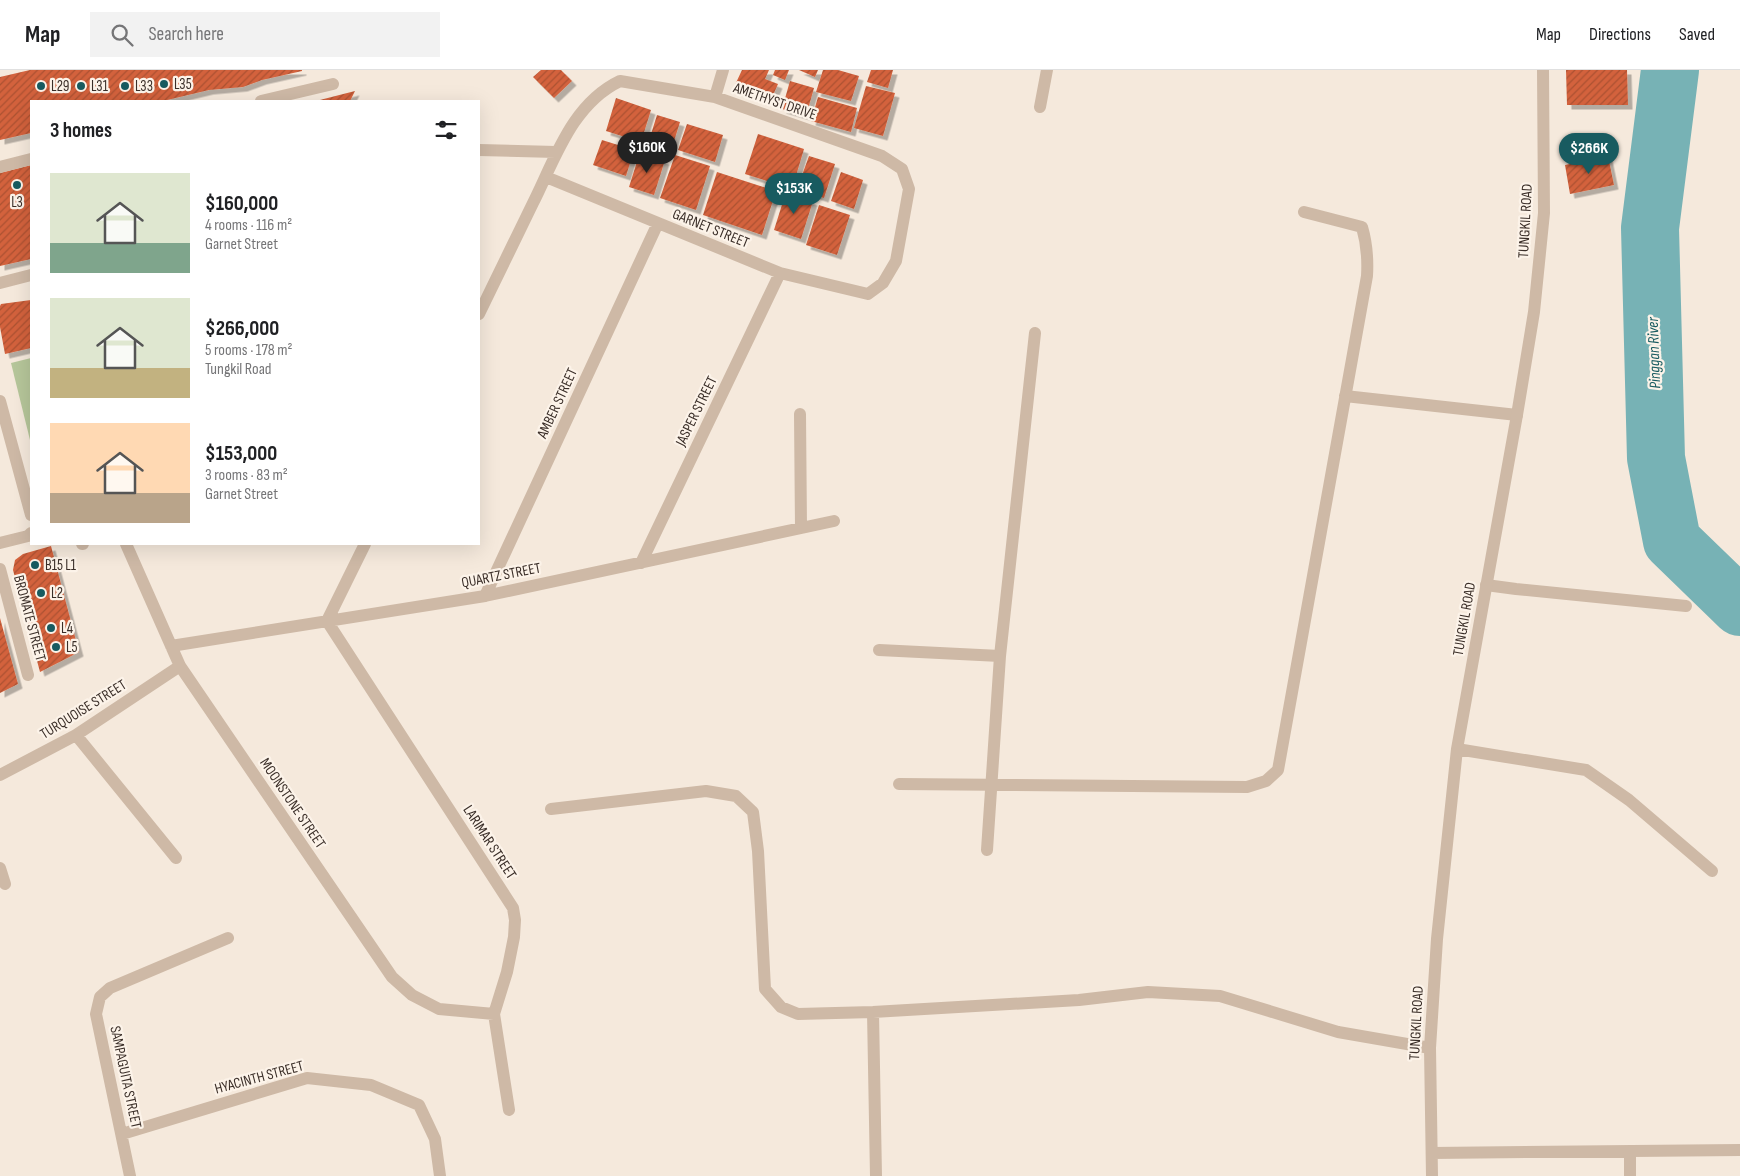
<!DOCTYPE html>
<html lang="en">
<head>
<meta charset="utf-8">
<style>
	body { margin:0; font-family:"Sofia Sans Condensed",sans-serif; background:#f2f2f2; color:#202124; height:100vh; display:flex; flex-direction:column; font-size:19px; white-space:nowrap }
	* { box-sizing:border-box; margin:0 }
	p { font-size:16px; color:#757577 }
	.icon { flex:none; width:28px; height:28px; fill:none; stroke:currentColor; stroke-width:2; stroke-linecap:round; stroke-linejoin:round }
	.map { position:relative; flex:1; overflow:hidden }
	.details { position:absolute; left:30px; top:30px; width:450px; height:445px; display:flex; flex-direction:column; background:#fff; border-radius:0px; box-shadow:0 5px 20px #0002 }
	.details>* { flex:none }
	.price { position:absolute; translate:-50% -42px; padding:0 11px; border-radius:18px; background:#185b60; color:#fff; font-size:16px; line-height:32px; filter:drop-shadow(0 1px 2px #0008) }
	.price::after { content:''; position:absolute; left:50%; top:30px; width:15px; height:11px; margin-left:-8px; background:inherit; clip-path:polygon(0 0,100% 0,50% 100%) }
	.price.selected { background:#222; color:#fff }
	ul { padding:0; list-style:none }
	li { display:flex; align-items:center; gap:15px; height:125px; padding:0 20px }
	li span { display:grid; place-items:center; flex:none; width:140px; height:100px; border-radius:0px; color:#555 }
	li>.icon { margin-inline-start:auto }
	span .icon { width:60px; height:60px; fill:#fffc; stroke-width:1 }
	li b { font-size:21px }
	h2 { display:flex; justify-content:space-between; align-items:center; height:60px; padding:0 20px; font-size:21px }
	header { display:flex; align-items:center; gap:30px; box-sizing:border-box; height:70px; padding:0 25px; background:#fff; border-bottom:1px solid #e0e0e0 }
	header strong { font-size:24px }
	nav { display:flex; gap:28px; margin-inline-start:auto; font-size:18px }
	.search { width:350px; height:45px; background:#f2f2f2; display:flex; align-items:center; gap:12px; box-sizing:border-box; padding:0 18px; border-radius:0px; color:#757577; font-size:19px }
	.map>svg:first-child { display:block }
	.grass { fill:#b6c69a }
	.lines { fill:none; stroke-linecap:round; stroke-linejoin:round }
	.river { stroke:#77b2b5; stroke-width:58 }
	.building { fill:url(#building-hatch); filter:url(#shadow) }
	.service { stroke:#ceb9a6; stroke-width:12 }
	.minor { stroke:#ceb9a6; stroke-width:12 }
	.poi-dot { fill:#185b60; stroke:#fcf3e9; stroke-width:2 }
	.labels { text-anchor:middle; stroke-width:4.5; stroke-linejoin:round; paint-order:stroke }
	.poi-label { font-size:15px; fill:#3a2e28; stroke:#fcf3e9; text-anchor:start }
	.street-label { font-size:15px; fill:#3a2e28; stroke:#fcf3e9 }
	.water-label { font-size:16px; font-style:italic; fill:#185b60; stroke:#fcf3e9 }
</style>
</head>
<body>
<header>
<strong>Map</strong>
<div class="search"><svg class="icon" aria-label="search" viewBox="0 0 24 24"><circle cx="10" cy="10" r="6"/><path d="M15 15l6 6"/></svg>Search here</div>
<nav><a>Map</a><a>Directions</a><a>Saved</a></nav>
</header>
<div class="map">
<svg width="1740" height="1106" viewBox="0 0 1740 1106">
	<defs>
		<pattern id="building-hatch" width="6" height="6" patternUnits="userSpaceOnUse" patternTransform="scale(1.25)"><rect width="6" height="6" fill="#d3623c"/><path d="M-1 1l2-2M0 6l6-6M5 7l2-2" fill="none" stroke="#ac5132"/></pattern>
		<filter id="shadow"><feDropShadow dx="4.5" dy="4.5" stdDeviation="0" flood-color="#0004"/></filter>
	</defs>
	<rect width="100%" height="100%" fill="#f5e9dc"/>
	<path class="grass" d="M 31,288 L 31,374 L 11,293 Z"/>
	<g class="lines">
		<path class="river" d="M 1670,0 L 1650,158 L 1656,388 L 1672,471 L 1740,537"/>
	</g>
	<path class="building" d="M 30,0 L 302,0 L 302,1 L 262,10 L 243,17 L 209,20 L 163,31 L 31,31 L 31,63 L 0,70 L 0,7 Z
		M 541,0 L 561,0 L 572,11 L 554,28 L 533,7 Z
		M 742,0 L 769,0 L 765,9 L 778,14 L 770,32 L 734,17 Z
		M 775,0 L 789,0 L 785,10 L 773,5 Z
		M 799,0 L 818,0 L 815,7 Z
		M 823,0 L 838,0 L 859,6 L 851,31 L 816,22 Z
		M 871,0 L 893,0 L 888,18 L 867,12 Z
		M 1566,0 L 1627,0 L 1628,35 L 1567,35 Z
		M 790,11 L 814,18 L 806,46 L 782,39 Z
		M 866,16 L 895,23 L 883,66 L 854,58 Z
		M 355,21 L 350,31 L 316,31 Z
		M 818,27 L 857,38 L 851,62 L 811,51 Z
		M 616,28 L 651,40 L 641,72 L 606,61 Z
		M 657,45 L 680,52 L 670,84 L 647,77 Z
		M 687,54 L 723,65 L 715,92 L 678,80 Z
		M 758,64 L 804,79 L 792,119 L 745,104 Z
		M 602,70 L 634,80 L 626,106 L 593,95 Z
		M 640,82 L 665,90 L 654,125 L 629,117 Z
		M 675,85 L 710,96 L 696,140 L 660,128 Z
		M 809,86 L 835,94 L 824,128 L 797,119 Z
		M 1608,86 L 1614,115 L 1570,124 L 1565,95 Z
		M 31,95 L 31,189 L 0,196 L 0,103 Z
		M 717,102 L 776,121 L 762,165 L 703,145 Z
		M 841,102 L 863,110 L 854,139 L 831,131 Z
		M 786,122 L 813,131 L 801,169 L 774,160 Z
		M 819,135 L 850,145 L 837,185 L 806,175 Z
		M 31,230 L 31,278 L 5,284 L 0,257 L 0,236 L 1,234 Z
		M 51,476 L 79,582 L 40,602 L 13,500 L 15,490 L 23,484 Z
		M 0,548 L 18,614 L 0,623 Z"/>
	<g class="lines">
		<path class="service" d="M 1345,326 L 1517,345
			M 1486,515 L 1516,519 L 1686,536
			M 879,580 L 1000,586
			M 899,714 L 1247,717 L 1266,711 L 1278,700 L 1367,206 C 1368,189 1367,174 1362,157 L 1304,142
			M 987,780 L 1000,586 L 1035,263"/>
		<path class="minor" d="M 715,27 L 723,0
			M 261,31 L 333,14
			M 1040,37 L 1047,0
			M 479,80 L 556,82
			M 0,97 L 31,89
			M 0,213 L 31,205
			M 479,244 C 497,207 515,170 533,133 C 555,89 572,34 620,11 L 715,27 L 882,86 L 902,99 L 909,119 L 896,191 L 883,213 L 868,224 L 780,203 L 546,107
			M 0,331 L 31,445
			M 800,344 L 801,458
			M 0,473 L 28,466 L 31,463
			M 82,474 L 83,474
			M 126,474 L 180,596 L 392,907 L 412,925 L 439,939 L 494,944
			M 365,474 L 327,551 L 513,838 L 515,850 L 514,867 L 507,902 L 494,944 L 509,1040
			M 641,493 L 780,203
			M 0,499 L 28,605
			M 485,526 L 658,153
			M 171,576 L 485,526 L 834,451
			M 76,665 L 176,788
			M 1457,679 L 1586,700 L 1629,730 L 1712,801
			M 0,705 L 76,665 L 180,596
			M 551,739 L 706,721 L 736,726 L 753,742 L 758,781 L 765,919 L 781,937 L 798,944 L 873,942 L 1079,930 L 1148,922 L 1220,926 L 1338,962 L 1430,978
			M 0,798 L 5,814
			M 873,942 L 876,1106
			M 122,1064 L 307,1008 L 371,1015 L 419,1035 L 435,1069 L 440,1106
			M 1432,1083 L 1740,1080
			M 130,1106 L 96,944 L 100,927 L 110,918 L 228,868
			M 1432,1106 L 1430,978 L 1437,869 L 1457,679 L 1517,345 L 1534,242 L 1544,143 L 1543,0
			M 1630,1106 L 1630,1081"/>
	</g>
	<g class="poi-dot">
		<circle cx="164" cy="14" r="5"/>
		<circle cx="41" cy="16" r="5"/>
		<circle cx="81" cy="16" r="5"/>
		<circle cx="125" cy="16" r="5"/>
		<circle cx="17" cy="115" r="5"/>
		<circle cx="35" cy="495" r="5"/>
		<circle cx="41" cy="523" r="5"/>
		<circle cx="51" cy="558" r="5"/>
		<circle cx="56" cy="577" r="5"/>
	</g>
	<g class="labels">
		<g class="poi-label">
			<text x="174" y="19">L35</text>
			<text x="51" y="21">L29</text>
			<text x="91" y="21">L31</text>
			<text x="135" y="21">L33</text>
			<text x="17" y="137" text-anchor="middle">L3</text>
			<text x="45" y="500">B15 L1</text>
			<text x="51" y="528">L2</text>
			<text x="61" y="563">L4</text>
			<text x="66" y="582">L5</text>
		</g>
		<g class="street-label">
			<text transform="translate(775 31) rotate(19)" y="5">AMETHYST DRIVE</text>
			<text transform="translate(1525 151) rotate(-87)" y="5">TUNGKIL ROAD</text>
			<text transform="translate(711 158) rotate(22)" y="5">GARNET STREET</text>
			<text transform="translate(557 333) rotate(-65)" y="5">AMBER STREET</text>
			<text transform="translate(696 341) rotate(-64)" y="5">JASPER STREET</text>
			<text transform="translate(501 505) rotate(-11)" y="5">QUARTZ STREET</text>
			<text transform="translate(30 548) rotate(75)" y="5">BROMATE STREET</text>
			<text transform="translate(1464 549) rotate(-80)" y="5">TUNGKIL ROAD</text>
			<text transform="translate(83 639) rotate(-32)" y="5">TURQUOISE STREET</text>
			<text transform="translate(293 733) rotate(56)" y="5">MOONSTONE STREET</text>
			<text transform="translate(490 772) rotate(57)" y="5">LARIMAR STREET</text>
			<text transform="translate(1416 953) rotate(-87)" y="5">TUNGKIL ROAD</text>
			<text transform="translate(126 1007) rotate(78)" y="5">SAMPAGUITA STREET</text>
			<text transform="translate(259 1007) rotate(-15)" y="5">HYACINTH STREET</text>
		</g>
		<g class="water-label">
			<text transform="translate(1653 283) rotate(-92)" y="6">Pinggan River</text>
		</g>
	</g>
</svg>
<b class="price selected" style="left:647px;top:104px">$160K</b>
<b class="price" style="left:1589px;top:105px">$266K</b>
<b class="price" style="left:794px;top:145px">$153K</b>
<section class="details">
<h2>3 homes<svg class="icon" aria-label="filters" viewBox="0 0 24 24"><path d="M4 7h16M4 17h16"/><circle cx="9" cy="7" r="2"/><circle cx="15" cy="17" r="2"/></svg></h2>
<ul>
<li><span style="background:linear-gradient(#dfe7d0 70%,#7fa58c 0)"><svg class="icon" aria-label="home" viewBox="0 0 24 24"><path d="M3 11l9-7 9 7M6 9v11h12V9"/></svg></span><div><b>$160,000</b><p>4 rooms · 116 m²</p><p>Garnet Street</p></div></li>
<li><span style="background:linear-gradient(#dfe7d0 70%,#c2b280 0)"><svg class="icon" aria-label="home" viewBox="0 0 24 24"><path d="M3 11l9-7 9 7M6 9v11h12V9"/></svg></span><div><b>$266,000</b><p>5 rooms · 178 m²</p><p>Tungkil Road</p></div></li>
<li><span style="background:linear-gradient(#ffd9b3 70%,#b9a48a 0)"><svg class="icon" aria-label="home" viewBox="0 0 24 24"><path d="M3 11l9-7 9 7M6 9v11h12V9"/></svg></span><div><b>$153,000</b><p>3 rooms · 83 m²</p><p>Garnet Street</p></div></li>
</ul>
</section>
</div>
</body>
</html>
